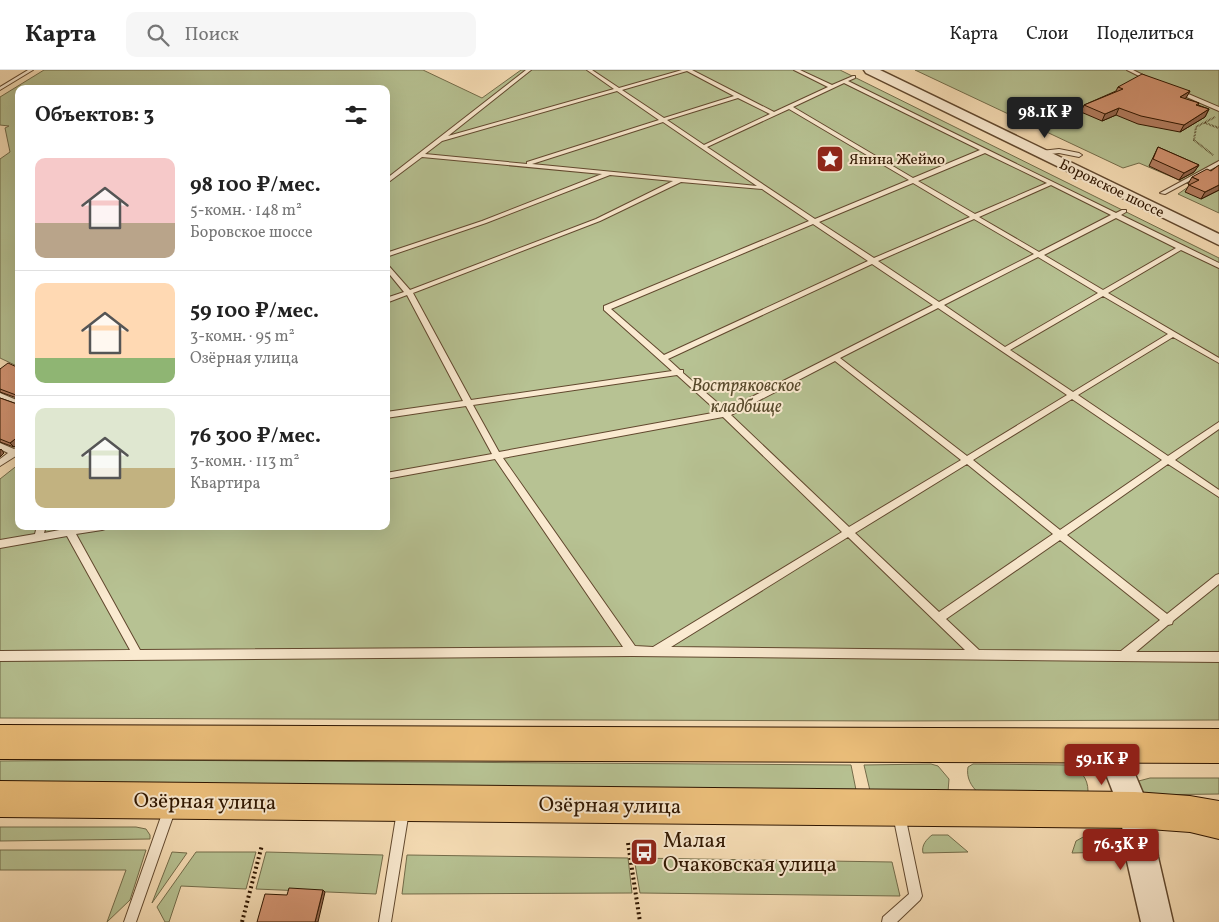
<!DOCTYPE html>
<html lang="ru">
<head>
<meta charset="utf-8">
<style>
	body { margin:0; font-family:Vollkorn,serif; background:#f6f6f6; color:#222; height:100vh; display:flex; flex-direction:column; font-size:19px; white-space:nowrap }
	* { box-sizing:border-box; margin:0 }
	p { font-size:16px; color:#767676 }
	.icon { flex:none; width:28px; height:28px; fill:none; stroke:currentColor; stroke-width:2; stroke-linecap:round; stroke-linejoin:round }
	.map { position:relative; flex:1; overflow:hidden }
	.details { position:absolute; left:15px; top:15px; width:375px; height:445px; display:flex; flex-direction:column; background:#fff; border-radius:10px; box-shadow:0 5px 20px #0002 }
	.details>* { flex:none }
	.price { position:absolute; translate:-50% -42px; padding:0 11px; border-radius:5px; background:#8f2418; color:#fff; font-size:16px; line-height:32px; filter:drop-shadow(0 1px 2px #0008) }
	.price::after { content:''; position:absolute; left:50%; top:30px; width:15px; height:11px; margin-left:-8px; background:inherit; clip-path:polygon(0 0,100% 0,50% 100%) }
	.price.selected { background:#222; color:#fff }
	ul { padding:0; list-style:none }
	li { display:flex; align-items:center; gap:15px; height:125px; padding:0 20px }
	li+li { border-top:1px solid #e0e0e0 }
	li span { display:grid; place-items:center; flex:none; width:140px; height:100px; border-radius:10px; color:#555 }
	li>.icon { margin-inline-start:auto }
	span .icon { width:60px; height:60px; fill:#fffc; stroke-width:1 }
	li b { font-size:21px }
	h2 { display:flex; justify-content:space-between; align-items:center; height:60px; padding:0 20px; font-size:21px }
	header { display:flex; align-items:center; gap:30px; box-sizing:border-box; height:70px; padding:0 25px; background:#fff; border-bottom:1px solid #e0e0e0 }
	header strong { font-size:24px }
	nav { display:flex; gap:28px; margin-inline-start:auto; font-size:18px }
	.search { width:350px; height:45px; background:#f6f6f6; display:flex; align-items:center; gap:12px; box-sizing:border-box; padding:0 18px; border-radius:10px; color:#767676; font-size:19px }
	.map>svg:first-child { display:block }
	.green { fill:#b7c293; stroke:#736c4a }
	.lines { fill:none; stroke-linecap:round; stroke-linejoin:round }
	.service-casing { stroke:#61482e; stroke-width:2 }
	.tertiary-casing { stroke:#61482e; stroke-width:3 }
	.primary-casing { stroke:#2f1600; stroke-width:2 }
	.path-far1 { stroke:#2f1600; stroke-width:2; stroke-dasharray:0.5 1; stroke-linecap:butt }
	.path { stroke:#2f1600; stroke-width:4; stroke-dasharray:2 3; stroke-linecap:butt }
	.service { fill:#faead0; fill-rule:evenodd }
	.tertiary { fill:#faead0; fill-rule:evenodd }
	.primary { fill:#ecbf7b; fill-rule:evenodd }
	.wall { fill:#b57f62; stroke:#2f1600 }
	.shaded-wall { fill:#946850; stroke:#2f1600 }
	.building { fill:#d39472; stroke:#2f1600 }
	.labels { text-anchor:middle; stroke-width:4; stroke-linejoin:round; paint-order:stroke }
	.far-poi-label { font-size:15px; fill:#2f1600; stroke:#faead0; text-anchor:start }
	.far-street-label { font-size:15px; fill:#2f1600; stroke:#faead0 }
	.park-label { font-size:18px; font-style:italic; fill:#584a2c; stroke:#faead0 }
	.near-street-label { font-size:21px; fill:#2f1600; stroke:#faead0 }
	.near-poi-label { font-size:21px; fill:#2f1600; stroke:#faead0; text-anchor:start }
</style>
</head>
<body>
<header>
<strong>Карта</strong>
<div class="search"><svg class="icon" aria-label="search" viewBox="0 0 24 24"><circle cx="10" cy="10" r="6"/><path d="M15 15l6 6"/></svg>Поиск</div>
<nav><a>Карта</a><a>Слои</a><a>Поделиться</a></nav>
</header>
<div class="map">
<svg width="1219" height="852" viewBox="0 0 1219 852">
	<rect width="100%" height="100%" fill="#f7deb6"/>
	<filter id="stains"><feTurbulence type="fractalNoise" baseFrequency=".004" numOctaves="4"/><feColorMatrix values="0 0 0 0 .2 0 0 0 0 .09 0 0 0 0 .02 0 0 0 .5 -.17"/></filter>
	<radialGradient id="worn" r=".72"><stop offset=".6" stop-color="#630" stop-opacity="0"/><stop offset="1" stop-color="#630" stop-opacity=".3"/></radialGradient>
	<path class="green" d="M 44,0 L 423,0 L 482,28 L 521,0 L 840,0 L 1219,188 L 1219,650 L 894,651 L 0,648 L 0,409 L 19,394 L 19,456 L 386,456 L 386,19 L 19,19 L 19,297 L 0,288 L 0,89 L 10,82 L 5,58 L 9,56 L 0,55 L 0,27 Z
		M 915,0 L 1219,0 L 1219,143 L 1178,124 L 1191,115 L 1139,93 L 1123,98 Z
		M 132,690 L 851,695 L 857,725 L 0,717 L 0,691 Z
		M 931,694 L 938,696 L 949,709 L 948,722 L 871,725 L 864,695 Z
		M 973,694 L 1069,695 C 1080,699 1088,708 1088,721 L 1083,726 L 979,723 C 971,717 966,707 968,697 Z
		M 1150,708 L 1219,708 L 1219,724 L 1139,725 L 1135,712 Z
		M 0,757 L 136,757 L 146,759 L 150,765 L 150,769 L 0,771 Z
		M 932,765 L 948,765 L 968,782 L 923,783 C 921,775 927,769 932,765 Z
		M 1085,766 L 1104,776 L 1110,782 L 1072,783 L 1076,771 Z
		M 0,780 L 146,780 L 130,830 L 107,852 L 126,800 L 0,800 Z
		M 172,782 L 187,783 L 152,833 Z
		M 196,782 L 256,782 L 246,819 L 181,816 L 169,852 L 165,852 L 157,837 Z
		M 266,782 L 383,785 L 376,824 L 256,819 Z
		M 407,785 L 628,788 L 632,823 L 402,824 Z
		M 634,788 L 892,792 L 900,826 L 640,823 Z"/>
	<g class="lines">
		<g class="service-casing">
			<path id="service" d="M 28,0 L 33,0 L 0,20 L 0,17 Z
				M 526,0 L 531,0 L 448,66 L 614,19 L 587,0 L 592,0 L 619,18 L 682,0 L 692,0 L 774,42 L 828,17 L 794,0 L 800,0 L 832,15 L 853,6 L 855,6 L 855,8 L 848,11 L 1116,143 L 1122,140 L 1126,140 L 1126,142 L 1121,145 L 1219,193 L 1219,198 L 1181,180 L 1108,223 L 1219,288 L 1219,293 L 1173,267 L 1078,325 L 1168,386 L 1219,352 L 1219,359 L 1175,390 L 1219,420 L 1219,427 L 1168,394 L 1067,465 L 1167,544 L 1216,505 L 1219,504 L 1219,514 L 1173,551 L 1172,554 L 1168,555 L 1136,582 L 1219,582 L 1219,592 L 632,586 L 0,591 L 0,581 L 130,580 L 67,466 L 0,478 L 0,470 L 35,464 L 37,456 L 46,456 L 44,463 L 80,456 L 106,456 L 105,459 L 102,460 L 76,464 L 140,580 L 623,577 L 495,389 L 386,409 L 386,403 L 492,384 L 466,336 L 386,348 L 386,342 L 463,331 L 407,225 L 386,233 L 386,228 L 404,222 L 386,200 L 386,194 L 388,195 L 410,220 L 596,149 L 673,111 L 610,105 L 486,153 L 386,187 L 386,183 L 482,151 L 602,104 L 422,87 L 386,114 L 386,109 ZM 687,1 L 734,26 L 664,48 L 622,20 ZM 844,13 L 980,80 L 913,108 L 793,37 ZM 617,21 L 659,50 L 527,92 L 527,94 L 425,84 L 442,71 ZM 738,28 L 770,44 L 704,75 L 667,50 ZM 789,39 L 909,110 L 815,149 L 707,77 ZM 663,52 L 757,116 L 532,94 ZM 985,83 L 1047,113 L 975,144 L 918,111 ZM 681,112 L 762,119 L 809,151 L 604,236 L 604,240 L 672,301 L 471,330 L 413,223 L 600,151 ZM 913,113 L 970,147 L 874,188 L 819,152 ZM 1051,115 L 1111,145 L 1039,182 L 979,147 ZM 1116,148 L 1176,178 L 1103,220 L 1044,185 ZM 974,149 L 1034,184 L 939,232 L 878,191 ZM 813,154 L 868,191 L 664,285 L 611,239 ZM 1038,187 L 1098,223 L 1005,277 L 944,235 ZM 872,194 L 933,235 L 726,340 L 683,303 L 683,300 L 680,300 L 668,289 ZM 1103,226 L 1168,264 L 1073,322 L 1010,280 ZM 938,238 L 1067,325 L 967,386 L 840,288 ZM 835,291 L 961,390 L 849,457 L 731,345 ZM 677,305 L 718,342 L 499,382 L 473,335 ZM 1072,329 L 1162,390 L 1060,460 L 973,390 ZM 723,347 L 842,462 L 653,577 L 635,576 L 503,388 ZM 967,394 L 1053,464 L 939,542 L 855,463 ZM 848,467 L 965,580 L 671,577 ZM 1060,470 L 1160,550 L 1121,581 L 979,580 L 946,549 Z
				M 1127,0 L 1133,0 L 1151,9 L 1147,10 Z
				M 1175,20 L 1179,20 L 1219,37 L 1219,41 L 1175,22 Z
				M 1059,79 L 1079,83 L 1082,85 L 1079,87 L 1059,83 L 1041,85 L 1038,83 L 1041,81 Z
				M 1219,91 L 1219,95 L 1165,124 L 1160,123 Z
				M 0,323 L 19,331 L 19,337 L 0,329 Z
				M 0,373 L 14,379 L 19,376 L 19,384 L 0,396 L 0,389 L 8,383 L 0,379 Z
				M 170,732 L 174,734 L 176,738 L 136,852 L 124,852 L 164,738 L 166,734 Z
				M 403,735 L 407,737 L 409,741 L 391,852 L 379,852 L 397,741 L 399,737 Z
				M 899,739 L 903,741 L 905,745 L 922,826 L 920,830 L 897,852 L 882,852 L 883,847 L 909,824 L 893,745 L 895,741 Z"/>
		</g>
		<g class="tertiary-casing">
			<path id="tertiary" d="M 864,0 L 880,0 L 1219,164 L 1219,175 L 866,3 Z
				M 1109,662 L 1119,666 L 1150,740 L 1158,787 L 1173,852 L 1141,852 L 1126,787 L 1120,740 L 1095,676 L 1099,666 Z"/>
		</g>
		<g class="primary-casing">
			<path id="primary" d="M 0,655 L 1219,659 L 1219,693 L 0,689 Z
				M 0,711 L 1135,722 L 1190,726 L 1219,731 L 1219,769 L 1190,762 L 1135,758 L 0,747 Z"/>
		</g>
		<path class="path-far1" d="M 1205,53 L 1219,58
			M 1213,85 L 1194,70 L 1196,57 L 1215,47"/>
		<path class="path" d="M 628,773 L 640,852
			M 242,852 L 262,775"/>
		<use href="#service" class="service"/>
		<use href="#tertiary" class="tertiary"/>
		<use href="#primary" class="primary"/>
	</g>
	<path class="wall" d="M 1118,17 L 1190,21 L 1185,29 L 1199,33 L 1198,35 L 1209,39 L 1205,47 L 1180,62 L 1138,54 L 1116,45 L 1102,51 L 1081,42 L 1084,35 L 1116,21 Z
		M 1158,77 L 1199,95 L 1194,102 L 1179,110 L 1149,96 Z
		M 1192,107 L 1219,120 L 1201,129 L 1185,122 L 1189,115 L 1188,114 Z
		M 19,298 L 19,373 L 14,377 L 0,372 L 0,328 L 17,334 L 17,328 L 0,322 L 0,299 Z"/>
	<path class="shaded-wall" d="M 1190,21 L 1186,28 L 1176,34 L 1180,27 Z
		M 1119,38 L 1116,45 L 1102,51 L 1105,44 Z
		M 1209,39 L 1205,47 L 1180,62 L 1184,55 Z
		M 1199,95 L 1194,102 L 1179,110 L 1184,103 Z
		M 1219,115 L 1219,120 L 1201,129 L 1205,122 Z
		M 19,366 L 19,373 L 14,377 L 10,373 Z
		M 1,379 L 4,383 L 0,387 L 0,380 Z
		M 323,820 L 325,822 L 318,852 L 315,852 Z"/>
	<path class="building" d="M 1142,4 L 1190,21 L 1180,27 L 1199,33 L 1196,35 L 1209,39 L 1184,55 L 1141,46 L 1119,38 L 1105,44 L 1084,35 L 1123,19 L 1118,17 Z
		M 1158,77 L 1199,95 L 1184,103 L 1153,89 Z
		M 1219,95 L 1219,115 L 1205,122 L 1189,115 L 1199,110 L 1192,107 L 1207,99 L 1211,101 Z
		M 8,293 L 19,298 L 19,366 L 10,373 L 0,369 L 0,328 L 17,334 L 16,325 L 0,319 L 0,299 Z
		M 289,818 L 323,820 L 315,852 L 257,852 L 265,824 L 287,825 Z"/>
	<defs>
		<g id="sight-square" transform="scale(1.4375)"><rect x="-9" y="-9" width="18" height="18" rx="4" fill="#8f2418" stroke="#faead0"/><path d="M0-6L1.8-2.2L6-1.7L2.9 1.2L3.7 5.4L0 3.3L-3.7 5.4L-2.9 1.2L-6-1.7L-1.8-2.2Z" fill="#fff"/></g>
		<g id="bus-square" transform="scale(1.4375)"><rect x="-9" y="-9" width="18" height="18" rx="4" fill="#8f2418" stroke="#faead0"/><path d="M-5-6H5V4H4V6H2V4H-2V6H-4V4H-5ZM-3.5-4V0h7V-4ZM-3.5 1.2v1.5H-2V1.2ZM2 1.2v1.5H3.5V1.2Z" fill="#fff"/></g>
	</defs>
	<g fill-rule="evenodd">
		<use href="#sight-square" x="830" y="89"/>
		<use href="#bus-square" x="644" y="782"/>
	</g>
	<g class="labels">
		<g class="far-poi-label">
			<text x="849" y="94">Янина Жеймо</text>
		</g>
		<g class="far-street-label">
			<text transform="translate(1112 118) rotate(26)" y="5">Боровское шоссе</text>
		</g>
		<g class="park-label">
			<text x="746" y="321">Востряковское<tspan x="746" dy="21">кладбище</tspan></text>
		</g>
		<g class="near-street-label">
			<text transform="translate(205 731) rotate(1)" y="7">Озёрная улица</text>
			<text transform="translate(610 735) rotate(1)" y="7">Озёрная улица</text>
		</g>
		<g class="near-poi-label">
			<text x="663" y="777">Малая<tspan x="663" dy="24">Очаковская улица</tspan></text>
		</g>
	</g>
	<rect width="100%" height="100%" filter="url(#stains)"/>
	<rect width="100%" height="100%" fill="url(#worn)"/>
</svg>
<b class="price selected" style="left:1045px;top:69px">98.1K ₽</b>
<b class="price" style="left:1102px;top:716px">59.1K ₽</b>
<b class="price" style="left:1121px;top:801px">76.3K ₽</b>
<section class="details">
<h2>Объектов: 3<svg class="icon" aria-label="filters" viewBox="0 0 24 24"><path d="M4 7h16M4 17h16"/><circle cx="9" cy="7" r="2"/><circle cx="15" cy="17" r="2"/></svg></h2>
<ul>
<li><span style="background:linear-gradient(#f6c9c9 65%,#b9a48a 0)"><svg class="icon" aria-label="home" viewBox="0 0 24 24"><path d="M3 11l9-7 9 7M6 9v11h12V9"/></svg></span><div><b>98 100 ₽/мес.</b><p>5-комн. · 148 m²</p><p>Боровское шоссе</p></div></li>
<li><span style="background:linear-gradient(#ffd9b3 75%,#8fb573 0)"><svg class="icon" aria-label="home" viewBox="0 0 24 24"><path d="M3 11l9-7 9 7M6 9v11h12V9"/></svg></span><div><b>59 100 ₽/мес.</b><p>3-комн. · 95 m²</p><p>Озёрная улица</p></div></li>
<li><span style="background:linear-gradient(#dfe7d0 60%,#c2b280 0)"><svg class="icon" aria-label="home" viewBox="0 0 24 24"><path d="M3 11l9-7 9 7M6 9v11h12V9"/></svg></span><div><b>76 300 ₽/мес.</b><p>3-комн. · 113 m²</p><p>Квартира</p></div></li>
</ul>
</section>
</div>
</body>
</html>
